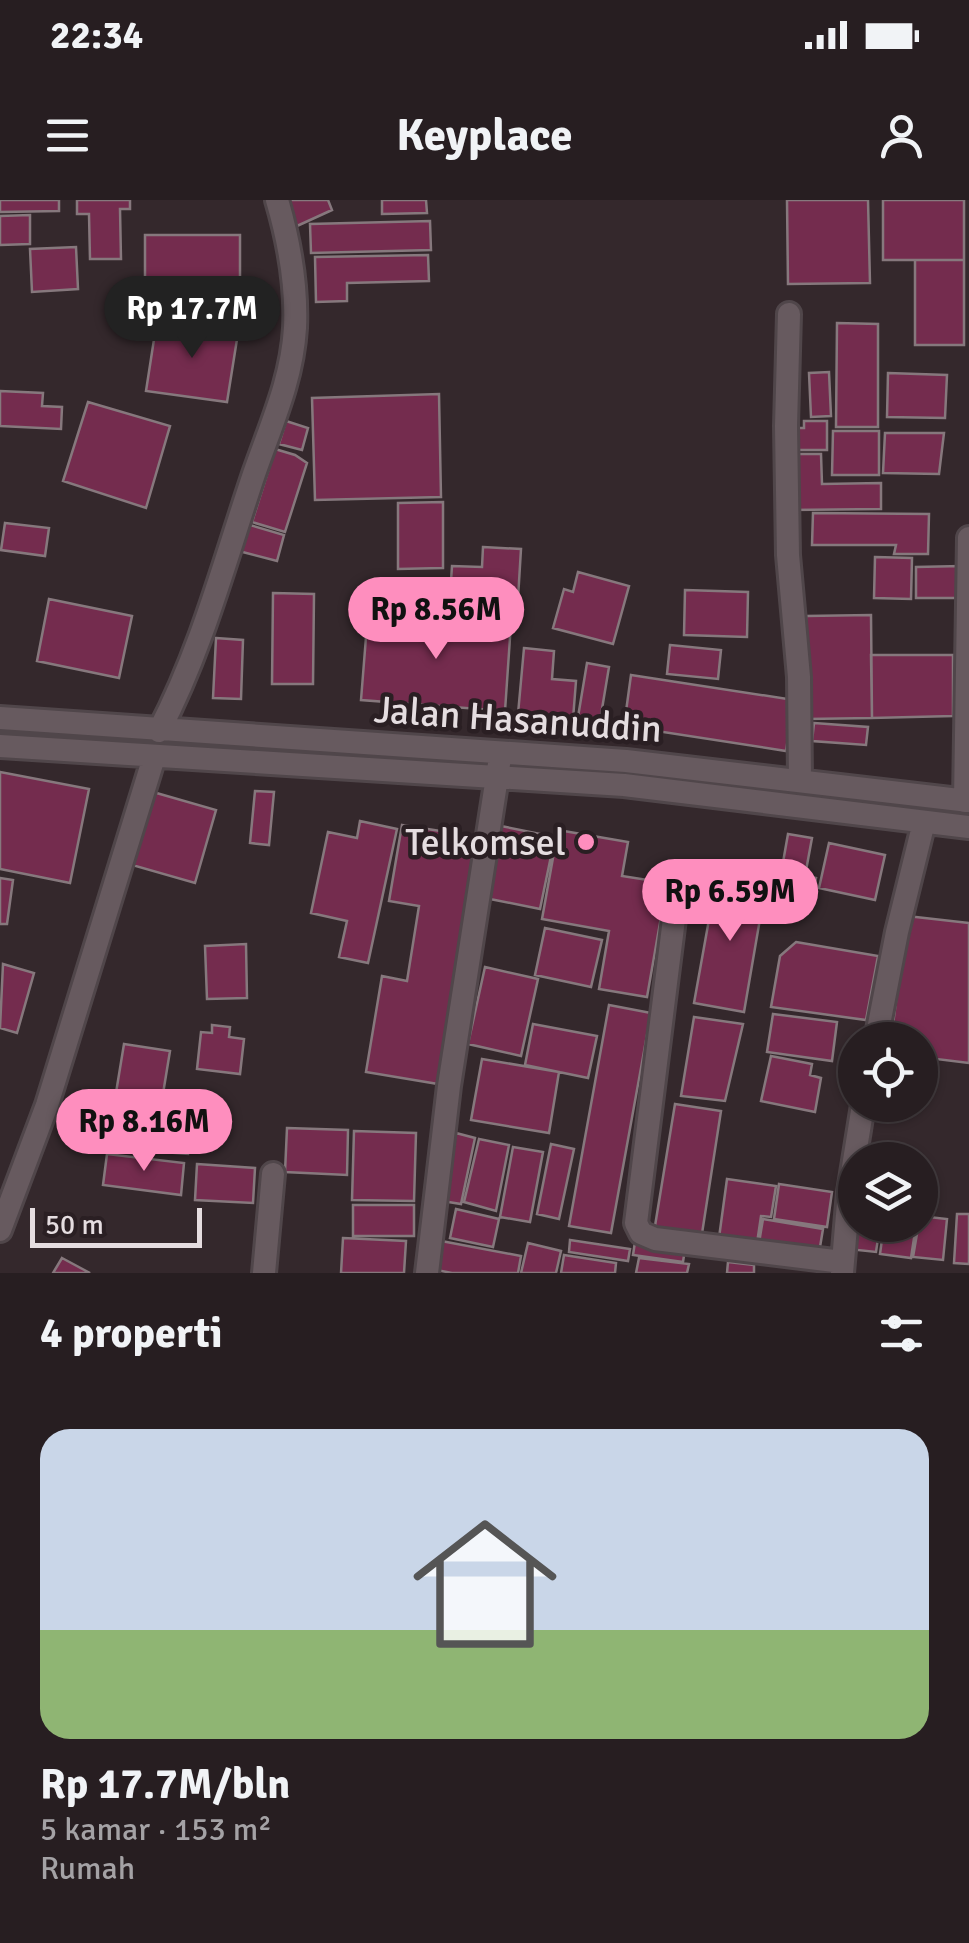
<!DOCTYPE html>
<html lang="id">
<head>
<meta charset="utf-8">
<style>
	body { margin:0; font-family:Signika,sans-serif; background:#2f272a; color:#f1f3f6; height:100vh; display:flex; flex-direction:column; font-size:38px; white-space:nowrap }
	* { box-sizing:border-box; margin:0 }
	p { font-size:32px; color:#a4a2a5 }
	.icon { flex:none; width:55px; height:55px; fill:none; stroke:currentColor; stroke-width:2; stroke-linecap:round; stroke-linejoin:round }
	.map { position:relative; height:1073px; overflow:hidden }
	.sheet { display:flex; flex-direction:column; background:#271e21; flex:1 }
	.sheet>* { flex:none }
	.fabs { position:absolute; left:838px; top:822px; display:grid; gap:20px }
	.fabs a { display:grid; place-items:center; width:100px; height:100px; border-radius:50%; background:#271e21; box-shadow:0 2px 8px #0004,0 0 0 2px #433c3f; font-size:50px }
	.scale { position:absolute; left:30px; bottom:25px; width:172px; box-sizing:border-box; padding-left:10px; border:5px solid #e5dde0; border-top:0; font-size:28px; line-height:35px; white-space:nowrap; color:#e5dde0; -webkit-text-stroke:8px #2a1f23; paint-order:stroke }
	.price { position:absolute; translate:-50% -85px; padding:0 22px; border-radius:35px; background:#fe8ebe; color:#111; font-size:32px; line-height:65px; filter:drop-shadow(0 2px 5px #0008) }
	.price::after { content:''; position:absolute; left:50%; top:60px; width:30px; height:22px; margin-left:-15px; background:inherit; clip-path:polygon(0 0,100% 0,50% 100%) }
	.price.on { background:#222; color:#fff }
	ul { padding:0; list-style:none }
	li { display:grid; align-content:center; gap:20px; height:530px; padding:0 40px }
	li+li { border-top:2px solid #433c3f }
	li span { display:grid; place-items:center; height:310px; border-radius:30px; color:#555 }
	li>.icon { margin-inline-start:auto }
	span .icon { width:180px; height:180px; fill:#fffc; stroke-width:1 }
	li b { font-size:42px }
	h2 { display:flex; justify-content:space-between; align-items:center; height:120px; padding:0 40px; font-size:42px }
	.status { display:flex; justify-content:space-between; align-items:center; height:70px; padding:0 50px; background:#271e21; direction:ltr }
	.status svg { height:28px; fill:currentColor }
	header { display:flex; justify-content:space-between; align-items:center; height:130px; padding:0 40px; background:#271e21; font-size:45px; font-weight:800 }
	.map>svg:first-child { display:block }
	.building { fill:#742c4e; stroke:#86787d; stroke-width:2.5 }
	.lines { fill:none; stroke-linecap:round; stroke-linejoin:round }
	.minor-casing { stroke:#50464a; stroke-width:28 }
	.minor { stroke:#675a5f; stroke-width:22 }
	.poi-dot { fill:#fe8ebe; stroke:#2a1f23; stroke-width:4 }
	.labels { text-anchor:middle; stroke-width:9; stroke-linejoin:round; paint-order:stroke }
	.street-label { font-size:38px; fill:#e5dde0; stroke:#2a1f23 }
	.poi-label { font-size:38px; fill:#e5dde0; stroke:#2a1f23; text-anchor:end }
</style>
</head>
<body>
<div class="status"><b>22:34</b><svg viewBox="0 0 49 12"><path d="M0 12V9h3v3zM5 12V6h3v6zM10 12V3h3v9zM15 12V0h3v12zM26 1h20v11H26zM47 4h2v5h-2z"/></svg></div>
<header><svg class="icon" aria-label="menu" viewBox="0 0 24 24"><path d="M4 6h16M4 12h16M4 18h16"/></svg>Keyplace<svg class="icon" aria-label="person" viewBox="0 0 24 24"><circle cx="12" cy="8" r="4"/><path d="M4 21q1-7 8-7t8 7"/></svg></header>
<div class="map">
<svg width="969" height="1073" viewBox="0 0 969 1073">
	<rect width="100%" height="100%" fill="#34282c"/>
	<path class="building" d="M 0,0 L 59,0 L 59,11 L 0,12 Z
		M 77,0 L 130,0 L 130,9 L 120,9 L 121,59 L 90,59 L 89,14 L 77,14 Z
		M 285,0 L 328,0 L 332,10 L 297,26 Z
		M 382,0 L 426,0 L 427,13 L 382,14 Z
		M 787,0 L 868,0 L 870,83 L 788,84 Z
		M 883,0 L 964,0 L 964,60 L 883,60 Z
		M 30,15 L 30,44 L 0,45 L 0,16 Z
		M 430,21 L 431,50 L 311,53 L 310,24 Z
		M 145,35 L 240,35 L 240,79 L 145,79 Z
		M 76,47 L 78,89 L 32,92 L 30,49 Z
		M 428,55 L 429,81 L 347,83 L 347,101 L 316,102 L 315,57 Z
		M 915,60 L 964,60 L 964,145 L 915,145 Z
		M 157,120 L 238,133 L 227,202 L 146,191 Z
		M 837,123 L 878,124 L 878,227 L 836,227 Z
		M 829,172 L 831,216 L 811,217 L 809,173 Z
		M 888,173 L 947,175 L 945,218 L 887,217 Z
		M 0,191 L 43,193 L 42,206 L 62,207 L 61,229 L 0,226 Z
		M 439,194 L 441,297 L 315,300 L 312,198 Z
		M 88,202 L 170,226 L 146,308 L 63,281 Z
		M 286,221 L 308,228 L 302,250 L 279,244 Z
		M 804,221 L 827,221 L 827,250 L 788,250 L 789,228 L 804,228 Z
		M 833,231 L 879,231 L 879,275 L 832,275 Z
		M 885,233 L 944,233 L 939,274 L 883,273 Z
		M 275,249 L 295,255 L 307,263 L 285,332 L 252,322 Z
		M 788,254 L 821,254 L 822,284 L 881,283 L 881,309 L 789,310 Z
		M 443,302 L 443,368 L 398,369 L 398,303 Z
		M 813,313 L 929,314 L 928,354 L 894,354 L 896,345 L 812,345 Z
		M 5,323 L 49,328 L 45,356 L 1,350 Z
		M 243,323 L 284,335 L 277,361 L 235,350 Z
		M 483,347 L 521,349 L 517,415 L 449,411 L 452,366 L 482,367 Z
		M 875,357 L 912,358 L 911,399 L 874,398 Z
		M 961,366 L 961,398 L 916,398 L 916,367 Z
		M 578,372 L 629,386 L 613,444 L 553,428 L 564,389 L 573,392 Z
		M 685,390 L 748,392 L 747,437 L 684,435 Z
		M 273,393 L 314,394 L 313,484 L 272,484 Z
		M 49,399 L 132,416 L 119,478 L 37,461 Z
		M 368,412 L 511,423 L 505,511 L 361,500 Z
		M 871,415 L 872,518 L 807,519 L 806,416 Z
		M 216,438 L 243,440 L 241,499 L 213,498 Z
		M 670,445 L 721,450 L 718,479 L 667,474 Z
		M 524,448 L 554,451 L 552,479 L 576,481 L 573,519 L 518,514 Z
		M 871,455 L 953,455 L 953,516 L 872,518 Z
		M 587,463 L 609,467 L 600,521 L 578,517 Z
		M 631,475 L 794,500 L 786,551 L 624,526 Z
		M 814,523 L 868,527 L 866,545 L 812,541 Z
		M 0,572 L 89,589 L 70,683 L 0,669 Z
		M 255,591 L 274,592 L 269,645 L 250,643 Z
		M 153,592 L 216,610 L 195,683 L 132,665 Z
		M 360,621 L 397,629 L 368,763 L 339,757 L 347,721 L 311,713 L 328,632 L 357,638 Z
		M 402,625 L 479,637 L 438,884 L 366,872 L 382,776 L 407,781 L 419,706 L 389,701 Z
		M 501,626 L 555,637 L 540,709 L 485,698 Z
		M 558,630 L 628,642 L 622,676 L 667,683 L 647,797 L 599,789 L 609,731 L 542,719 Z
		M 788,634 L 812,638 L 805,676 L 816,678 L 811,706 L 797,703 L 799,689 L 779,685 Z
		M 829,643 L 885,655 L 875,700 L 819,688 Z
		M 717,675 L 766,684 L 744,812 L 694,803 Z
		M 0,678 L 13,680 L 7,724 L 0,724 Z
		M 907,716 L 969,723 L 969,863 L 920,857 L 920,840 L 891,840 Z
		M 545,728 L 602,740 L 591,787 L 535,775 Z
		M 796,742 L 878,756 L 866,820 L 771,807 L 780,756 Z
		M 246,744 L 247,798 L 207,799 L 205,746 Z
		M 3,764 L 34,773 L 17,833 L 0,828 Z
		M 485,767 L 538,779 L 521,856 L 468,844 Z
		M 609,805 L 651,813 L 611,1033 L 569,1026 Z
		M 773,814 L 837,822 L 832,861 L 767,852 Z
		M 694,817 L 743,824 L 725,901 L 681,896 Z
		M 533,824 L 597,836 L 588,878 L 525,865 Z
		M 212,825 L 230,827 L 229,837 L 244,839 L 240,874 L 197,869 L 201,832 L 212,833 Z
		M 124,844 L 170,851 L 160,912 L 114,905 Z
		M 771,856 L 812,864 L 810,875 L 821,878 L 815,912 L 761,901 Z
		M 482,859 L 559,872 L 549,933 L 471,920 Z
		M 675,904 L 721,911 L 701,1040 L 654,1032 Z
		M 113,914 L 191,920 L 188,954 L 111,948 Z
		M 287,928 L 348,930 L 347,975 L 285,972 Z
		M 354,931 L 416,933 L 414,1001 L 352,1000 Z
		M 456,933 L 475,938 L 461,1004 L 442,1001 Z
		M 479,939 L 509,945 L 496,1011 L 464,1002 Z
		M 551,944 L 574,949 L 559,1019 L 537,1014 Z
		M 513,947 L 543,952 L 530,1022 L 500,1017 Z
		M 107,954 L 184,963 L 181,995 L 103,985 Z
		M 197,964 L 255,968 L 253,1003 L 195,1000 Z
		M 727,979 L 776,986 L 771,1017 L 761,1016 L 756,1050 L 718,1045 Z
		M 779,984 L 832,992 L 827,1027 L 774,1019 Z
		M 353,1005 L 414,1005 L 414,1036 L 353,1036 Z
		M 456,1009 L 499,1019 L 493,1047 L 450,1038 Z
		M 957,1014 L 969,1014 L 969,1064 L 954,1063 Z
		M 920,1016 L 947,1019 L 943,1060 L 913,1057 Z
		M 763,1019 L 823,1029 L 819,1053 L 759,1043 Z
		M 855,1025 L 880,1025 L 876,1052 L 848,1049 Z
		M 884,1025 L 916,1025 L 911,1058 L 880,1054 Z
		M 343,1038 L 406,1041 L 404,1073 L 341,1073 Z
		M 436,1040 L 521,1056 L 518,1073 L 452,1073 L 431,1069 Z
		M 570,1040 L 630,1049 L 628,1061 L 569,1052 Z
		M 635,1042 L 685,1049 L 683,1062 L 633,1055 Z
		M 528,1043 L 561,1051 L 556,1073 L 521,1073 Z
		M 564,1055 L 616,1063 L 615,1073 L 561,1073 Z
		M 62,1058 L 90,1073 L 53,1073 Z
		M 639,1058 L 689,1064 L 687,1073 L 636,1073 Z
		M 728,1062 L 754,1065 L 754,1073 L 727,1073 Z"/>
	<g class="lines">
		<g class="minor-casing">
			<path id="minor" d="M 789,114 L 786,226 L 788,355 L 799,477 L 800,580
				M 0,518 L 626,561 L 969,601
				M 159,531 C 202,449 225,360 254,274 C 271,225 292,180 295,128 C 297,84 289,41 277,0
				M 0,546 L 624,585 L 969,627
				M 965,601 L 969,338
				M 678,687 L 636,1023 L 641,1033 L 655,1039 L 842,1062
				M 876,840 L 897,732 L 924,622
				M 0,1030 L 47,905 L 154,557
				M 264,1073 L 273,974
				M 427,1073 L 449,886 L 499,564
				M 842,1073 L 849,992 L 863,905"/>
		</g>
		<use href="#minor" class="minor"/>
	</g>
	<circle class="poi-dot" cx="586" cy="642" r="10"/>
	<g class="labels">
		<g class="street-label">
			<text transform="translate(518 519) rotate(4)" y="13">Jalan Hasanuddin</text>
		</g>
		<g class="poi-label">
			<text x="566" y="655">Telkomsel</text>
		</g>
	</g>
</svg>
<div class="fabs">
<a><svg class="icon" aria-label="locate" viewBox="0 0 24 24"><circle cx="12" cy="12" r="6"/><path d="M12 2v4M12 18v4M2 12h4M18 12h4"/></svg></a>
<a><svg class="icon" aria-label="layers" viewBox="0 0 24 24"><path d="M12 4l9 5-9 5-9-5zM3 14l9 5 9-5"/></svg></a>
</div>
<div class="scale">50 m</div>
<b class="price on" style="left:192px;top:161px">Rp 17.7M</b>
<b class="price" style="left:436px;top:462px">Rp 8.56M</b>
<b class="price" style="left:730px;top:744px">Rp 6.59M</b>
<b class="price" style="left:144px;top:974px">Rp 8.16M</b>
</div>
<section class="sheet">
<h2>4 properti<svg class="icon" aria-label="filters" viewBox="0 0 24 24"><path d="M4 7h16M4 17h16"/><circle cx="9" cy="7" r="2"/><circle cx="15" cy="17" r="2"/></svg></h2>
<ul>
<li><span style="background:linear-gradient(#c9d6e8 65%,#8fb573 0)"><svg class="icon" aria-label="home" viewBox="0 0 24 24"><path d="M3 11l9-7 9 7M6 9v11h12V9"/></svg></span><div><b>Rp 17.7M/bln</b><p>5 kamar · 153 m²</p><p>Rumah</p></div></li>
</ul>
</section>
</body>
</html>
